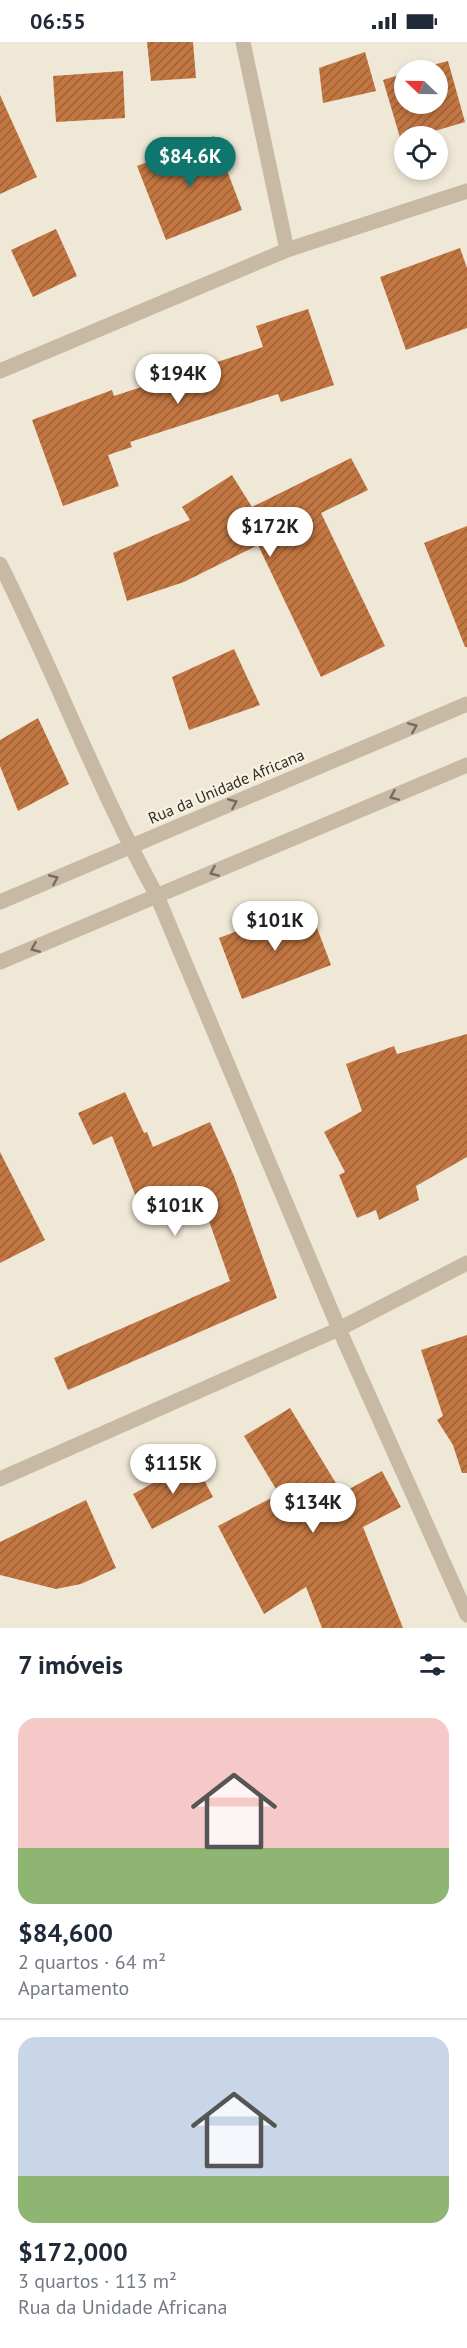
<!DOCTYPE html>
<html lang="pt">
<head>
<meta charset="utf-8">
<style>
	body { margin:0; font-family:"PT Sans",sans-serif; background:#f2f2f3; color:#1f2937; height:100vh; display:flex; flex-direction:column; font-size:22px; white-space:nowrap }
	* { box-sizing:border-box; margin:0 }
	p { font-size:20px; color:#747a83 }
	.icon { flex:none; width:33px; height:33px; fill:none; stroke:currentColor; stroke-width:2; stroke-linecap:round; stroke-linejoin:round }
	.map { position:relative; height:1586px; overflow:hidden }
	.side { display:flex; flex-direction:column; background:#fff; flex:1 }
	.side>* { flex:none }
	.needle { width:39px; rotate:292deg }
	.tools { position:absolute; left:394px; top:18px; display:grid; gap:12px }
	.tools a { display:grid; place-items:center; width:54px; height:54px; border-radius:50%; background:#fff; box-shadow:0 3px 9px #0003; font-size:30px }
	.price { position:absolute; translate:-50% -51px; padding:0 14px; border-radius:21px; background:#fff; color:#222; font-size:20px; line-height:39px; filter:drop-shadow(0 2px 3px #0008) }
	.price::after { content:''; position:absolute; left:50%; top:36px; width:18px; height:14px; margin-left:-9px; background:inherit; clip-path:polygon(0 0,100% 0,50% 100%) }
	.price.selected { background:#0f766e; color:#fff }
	ul { padding:0; list-style:none }
	li { display:grid; align-content:center; gap:12px; height:318px; padding:0 18px }
	li+li { border-top:2px solid #e0e1e3 }
	li span { display:grid; place-items:center; height:186px; border-radius:18px; color:#555 }
	li>.icon { margin-inline-start:auto }
	span .icon { width:108px; height:108px; fill:#fffc; stroke-width:1 }
	li b { font-size:26px }
	h2 { display:flex; justify-content:space-between; align-items:center; height:72px; padding:0 18px; font-size:26px }
	.status { display:flex; justify-content:space-between; align-items:center; height:42px; padding:0 30px; background:#fff; direction:ltr }
	.status svg { height:16px; fill:currentColor }
	.map>svg:first-child { display:block }
	.building { fill:url(#building-hatch) }
	.lines { fill:none; stroke-linecap:round; stroke-linejoin:round }
	.minor { stroke:#c7b9a4; stroke-width:15 }
	.tertiary { stroke:#c7b9a4; stroke-width:15 }
	.oneway { stroke:#756b5e }
	.labels { text-anchor:middle; stroke-width:4.5; stroke-linejoin:round; paint-order:stroke }
	.street-label { font-size:16px; fill:#322b25; stroke:#f8f2e3 }
</style>
</head>
<body>
<div class="status"><b>06:55</b><svg viewBox="0 0 49 12"><path d="M0 12V9h3v3zM5 12V6h3v6zM10 12V3h3v9zM15 12V0h3v12zM26 1h20v11H26zM47 4h2v5h-2z"/></svg></div>
<div class="map">
<svg width="467" height="1586" viewBox="0 0 467 1586">
	<defs>
		<pattern id="building-hatch" width="6" height="6" patternUnits="userSpaceOnUse" patternTransform="scale(1.5)"><rect width="6" height="6" fill="#c27642"/><path d="M-1 1l2-2M0 6l6-6M5 7l2-2" fill="none" stroke="#9e6137"/></pattern>
	</defs>
	<rect width="100%" height="100%" fill="#f0e8d7"/>
	<path class="building" d="M 147,0 L 193,0 L 196,36 L 151,39 Z
		M 365,10 L 376,49 L 323,61 L 319,26 Z
		M 448,19 L 465,80 L 418,94 L 405,94 L 405,98 L 401,99 L 383,38 L 405,31 L 405,62 L 438,62 L 438,28 L 414,28 Z
		M 123,29 L 125,76 L 56,80 L 53,34 Z
		M 0,53 L 37,135 L 0,152 Z
		M 214,94 L 242,168 L 166,198 L 137,124 Z
		M 56,187 L 77,234 L 33,255 L 11,208 Z
		M 460,206 L 467,226 L 467,286 L 406,308 L 380,235 Z
		M 308,267 L 334,343 L 281,360 L 278,352 L 130,400 L 132,405 L 108,413 L 119,444 L 63,464 L 32,378 L 112,348 L 114,354 L 263,305 L 256,284 Z
		M 351,416 L 368,448 L 321,471 L 385,604 L 321,635 L 258,503 L 184,540 L 127,559 L 113,511 L 190,478 L 182,465 L 232,433 L 252,465 Z
		M 467,484 L 467,605 L 465,605 L 424,501 Z
		M 234,607 L 260,663 L 189,688 L 172,635 Z
		M 38,676 L 69,742 L 18,769 L 0,724 L 0,698 Z
		M 308,862 L 331,923 L 242,957 L 219,896 Z
		M 467,992 L 467,1115 L 416,1144 L 419,1158 L 379,1178 L 376,1168 L 357,1176 L 339,1133 L 345,1130 L 324,1090 L 362,1069 L 346,1022 L 394,1004 L 397,1012 Z
		M 125,1050 L 144,1091 L 147,1090 L 153,1105 L 210,1080 L 234,1134 L 277,1256 L 68,1348 L 54,1316 L 230,1239 L 201,1156 L 145,1178 L 112,1094 L 93,1103 L 78,1071 Z
		M 0,1110 L 45,1198 L 0,1221 Z
		M 467,1293 L 467,1431 L 462,1431 L 453,1403 L 437,1378 L 443,1374 L 421,1308 Z
		M 290,1366 L 342,1451 L 382,1429 L 401,1465 L 363,1485 L 403,1586 L 322,1586 L 306,1545 L 264,1572 L 218,1484 L 279,1452 L 244,1394 Z
		M 194,1419 L 213,1455 L 152,1487 L 133,1452 Z
		M 86,1458 L 116,1526 L 81,1542 L 56,1547 L 0,1533 L 0,1500 Z"/>
	<g class="lines">
		<path class="minor" d="M 243,0 L 287,208
			M 0,329 L 287,208 L 467,149
			M 0,522 C 55,631 98,747 157,854 L 339,1287 L 467,1573
			M 0,1437 L 339,1287 L 467,1221"/>
		<path class="tertiary" d="M 0,860 L 467,662
			M 0,920 L 467,723"/>
	</g>
	<defs><path id="oneway-chevron" d="M-2-3.5L2.5 0L-2 3.5" fill="none" stroke-width="1.6" stroke-linecap="round" stroke-linejoin="round" transform="scale(1.5)"/></defs>
	<g class="oneway">
		<use href="#oneway-chevron" transform="translate(413 685) rotate(-23)"/>
		<use href="#oneway-chevron" transform="translate(394 754) rotate(157)"/>
		<use href="#oneway-chevron" transform="translate(233 761) rotate(-23)"/>
		<use href="#oneway-chevron" transform="translate(214 830) rotate(157)"/>
		<use href="#oneway-chevron" transform="translate(54 837) rotate(-23)"/>
		<use href="#oneway-chevron" transform="translate(35 906) rotate(157)"/>
	</g>
	<g class="labels">
		<g class="street-label">
			<text transform="translate(226 744) rotate(-23)" y="6">Rua da Unidade Africana</text>
		</g>
	</g>
</svg>
<div class="tools">
<a><svg class="needle" viewBox="-14 -14 28 28"><path d="M0-13l5 13h-10z" fill="#e53935"/><path d="M0 13l5-13h-10z" fill="#747a83"/></svg></a>
<a><svg class="icon" aria-label="locate" viewBox="0 0 24 24"><circle cx="12" cy="12" r="6"/><path d="M12 2v4M12 18v4M2 12h4M18 12h4"/></svg></a>
</div>
<b class="price selected" style="left:190px;top:146px">$84.6K</b>
<b class="price" style="left:178px;top:363px">$194K</b>
<b class="price" style="left:270px;top:516px">$172K</b>
<b class="price" style="left:275px;top:910px">$101K</b>
<b class="price" style="left:175px;top:1195px">$101K</b>
<b class="price" style="left:173px;top:1453px">$115K</b>
<b class="price" style="left:313px;top:1492px">$134K</b>
</div>
<section class="side">
<h2>7 imóveis<svg class="icon" aria-label="filters" viewBox="0 0 24 24"><path d="M4 7h16M4 17h16"/><circle cx="9" cy="7" r="2"/><circle cx="15" cy="17" r="2"/></svg></h2>
<ul>
<li><span style="background:linear-gradient(#f6c9c9 70%,#8fb573 0)"><svg class="icon" aria-label="home" viewBox="0 0 24 24"><path d="M3 11l9-7 9 7M6 9v11h12V9"/></svg></span><div><b>$84,600</b><p>2 quartos · 64 m²</p><p>Apartamento</p></div></li>
<li><span style="background:linear-gradient(#c9d6e8 75%,#8fb573 0)"><svg class="icon" aria-label="home" viewBox="0 0 24 24"><path d="M3 11l9-7 9 7M6 9v11h12V9"/></svg></span><div><b>$172,000</b><p>3 quartos · 113 m²</p><p>Rua da Unidade Africana</p></div></li>
</ul>
</section>
</body>
</html>
